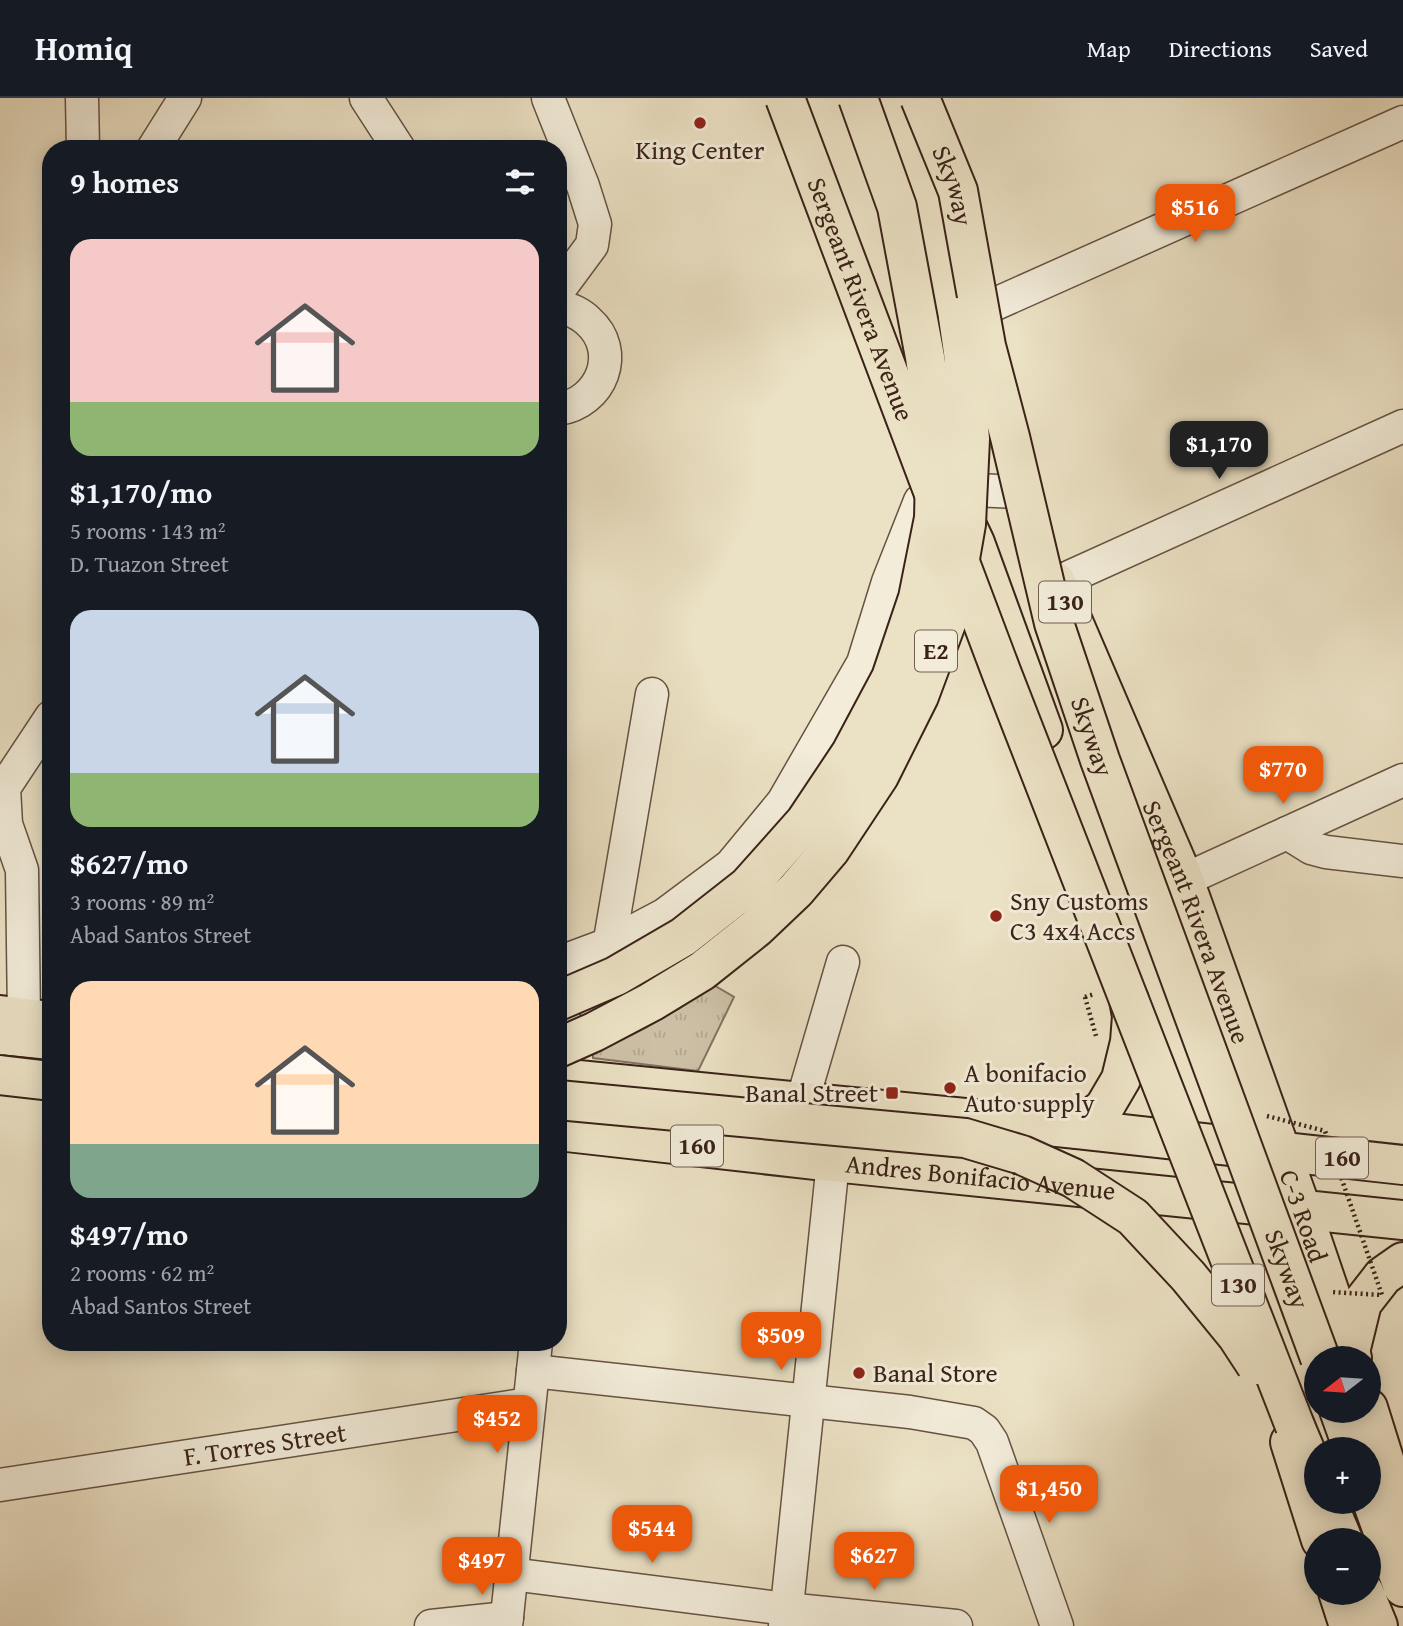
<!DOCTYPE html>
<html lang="en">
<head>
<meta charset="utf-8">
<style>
	body { margin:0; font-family:"Gentium Book Plus",serif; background:#242831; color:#f1f3f6; height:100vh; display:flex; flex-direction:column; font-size:26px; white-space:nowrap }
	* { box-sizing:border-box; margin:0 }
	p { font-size:23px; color:#9ea1a6 }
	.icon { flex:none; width:38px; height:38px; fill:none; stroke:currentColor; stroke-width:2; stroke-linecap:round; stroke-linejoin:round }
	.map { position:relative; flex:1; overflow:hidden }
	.panel { position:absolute; left:42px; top:42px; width:525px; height:1211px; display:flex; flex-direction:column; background:#171b24; border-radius:28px; box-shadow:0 4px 18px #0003 }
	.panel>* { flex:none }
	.needle { width:46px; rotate:253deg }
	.controls { position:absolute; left:1304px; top:1248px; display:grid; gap:14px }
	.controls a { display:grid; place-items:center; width:77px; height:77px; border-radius:50%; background:#171b24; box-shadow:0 4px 18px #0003; font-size:35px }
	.price { position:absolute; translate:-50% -60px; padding:0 16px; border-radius:14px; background:#ea580c; color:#fff; font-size:23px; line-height:46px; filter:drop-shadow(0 2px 4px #0008) }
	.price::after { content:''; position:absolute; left:50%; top:42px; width:21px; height:16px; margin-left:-10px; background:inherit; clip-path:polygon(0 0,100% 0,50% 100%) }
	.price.active { background:#222; color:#fff }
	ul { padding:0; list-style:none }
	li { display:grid; align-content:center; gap:14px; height:371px; padding:0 28px }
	li span { display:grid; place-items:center; height:217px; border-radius:21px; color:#555 }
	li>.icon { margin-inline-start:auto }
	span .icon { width:126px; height:126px; fill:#fffc; stroke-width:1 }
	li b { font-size:30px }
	h2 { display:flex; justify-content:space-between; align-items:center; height:84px; padding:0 28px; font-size:30px }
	header { display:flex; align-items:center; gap:42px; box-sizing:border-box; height:98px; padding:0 35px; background:#171b24; border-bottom:2px solid #363941 }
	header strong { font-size:33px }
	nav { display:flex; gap:38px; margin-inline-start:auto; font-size:24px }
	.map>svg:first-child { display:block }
	.grass { fill:url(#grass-tufts); stroke:#847260; stroke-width:2 }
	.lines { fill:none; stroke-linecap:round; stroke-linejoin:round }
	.minor-casing { stroke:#665243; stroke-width:35 }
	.major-casing { stroke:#3a2218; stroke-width:42 }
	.highway-casing { stroke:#3a2218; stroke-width:42 }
	.path { stroke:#3a2218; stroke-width:4.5; stroke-dasharray:2 3.5; stroke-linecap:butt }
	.minor { stroke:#f2ecd9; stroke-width:32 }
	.major { stroke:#ebe1c4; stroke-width:38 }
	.highway { stroke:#ebe1c4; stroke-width:38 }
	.highway-bridge-casing { stroke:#3a2218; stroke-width:42; stroke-linecap:butt }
	.path-bridge { stroke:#3a2218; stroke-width:4.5; stroke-dasharray:2 3.5; stroke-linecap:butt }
	.highway-bridge { stroke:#ebe1c4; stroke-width:38 }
	.poi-dot { fill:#8f2418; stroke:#f2ecd9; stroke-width:2.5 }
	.labels { text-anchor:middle; stroke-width:6; stroke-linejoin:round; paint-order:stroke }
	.shield { fill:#f2ecd9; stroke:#715f52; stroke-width:2 }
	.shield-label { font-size:24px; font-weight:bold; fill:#3a2218 }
	.poi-label { font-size:26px; fill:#3a2218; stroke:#f2ecd9; text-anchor:start }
	.street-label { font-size:26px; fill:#3a2218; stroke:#f2ecd9 }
</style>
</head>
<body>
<header>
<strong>Homiq</strong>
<nav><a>Map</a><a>Directions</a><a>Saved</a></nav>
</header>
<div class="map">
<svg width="1403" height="1528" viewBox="0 0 1403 1528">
	<defs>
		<pattern id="grass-tufts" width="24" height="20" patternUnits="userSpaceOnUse" patternTransform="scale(1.75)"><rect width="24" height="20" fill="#cdc1a7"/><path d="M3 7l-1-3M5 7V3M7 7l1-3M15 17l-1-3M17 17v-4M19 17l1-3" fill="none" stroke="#b1a68f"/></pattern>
	</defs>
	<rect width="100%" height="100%" fill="#ebe1c4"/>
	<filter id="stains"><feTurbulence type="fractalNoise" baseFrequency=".00286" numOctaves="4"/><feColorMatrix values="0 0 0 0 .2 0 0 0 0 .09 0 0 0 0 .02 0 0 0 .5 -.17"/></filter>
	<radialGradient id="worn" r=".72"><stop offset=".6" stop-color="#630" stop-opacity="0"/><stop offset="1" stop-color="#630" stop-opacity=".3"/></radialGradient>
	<path class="grass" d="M 712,886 L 734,899 L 698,973 L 593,960 L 593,956 L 643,931 L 680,910 Z"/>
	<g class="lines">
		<g class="minor-casing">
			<g id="minor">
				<path d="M 82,0 L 83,51"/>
				<path d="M 366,0 L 399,51"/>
				<path d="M 548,0 L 583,88 L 595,126 L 592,147 L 558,193"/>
				<path d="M 153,51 L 185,0"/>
				<path d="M 558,207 C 569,211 580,215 588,223 C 622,253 602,305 558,311"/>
				<path d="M 966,219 L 1403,24"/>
				<path d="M 1056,485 L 1403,328"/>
				<path d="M 1287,735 L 1311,750 L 1326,754 L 1403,763"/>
				<path d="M 1184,782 L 1403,682"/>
				<path d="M 558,865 L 609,846 L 664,817 L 731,767 L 783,704 L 863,565 L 888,484 L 920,403 L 950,391 L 1021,394"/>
				<path d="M 597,918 L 652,596"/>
				<path d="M 24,919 L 22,772 L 6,726 L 4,690 L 51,619"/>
				<path d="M 802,1004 L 843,864"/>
				<path d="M 533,1273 L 910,1314 L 974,1325 L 984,1332 L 992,1344 L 1057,1528"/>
				<path id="s1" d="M 0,1387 L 529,1306"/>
				<path d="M 511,1476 L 786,1511 L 956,1528"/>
				<path d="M 431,1528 L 507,1520"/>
				<path d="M 506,1528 L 536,1244"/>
				<path d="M 785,1528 L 833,1064"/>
			</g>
		</g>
		<g class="major-casing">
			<g id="major">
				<path d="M 959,411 L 975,445 L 1043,632"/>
				<path id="s2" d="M 1056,484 L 1184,782 L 1301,1110 L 1352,1260"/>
				<path d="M 0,917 L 51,923"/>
				<path d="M 558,980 L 1077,1031 L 1403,1067"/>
				<path d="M 1077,1031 L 1104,1010 L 1121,981 L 1130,944 L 1132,918 L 1129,902"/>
				<path id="s3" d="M 558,1033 L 833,1064 L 1403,1122"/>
				<path d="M 1350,1254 L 1362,1205 L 1383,1178 L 1403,1164"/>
				<path d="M 1368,1310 L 1403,1422"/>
				<path d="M 1290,1344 L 1321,1442"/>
				<path d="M 1338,1494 L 1349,1528"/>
			</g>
		</g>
		<g class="highway-casing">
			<path id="highway" d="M 0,937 L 51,942
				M 1339,1312 L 1353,1351
				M 1295,1328 L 1316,1378
				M 1368,1392 L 1403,1489
				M 1327,1404 L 1343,1442
				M 1364,1494 L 1378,1528"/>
		</g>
		<path class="path" d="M 1085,899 L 1096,938"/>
		<use href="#minor" class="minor"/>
		<use href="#major" class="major"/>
		<use href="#highway" class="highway"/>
		<g class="highway-bridge-casing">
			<g id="highway-bridge">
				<path id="s4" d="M 785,0 L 1002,576 L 1295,1328"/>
				<path id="s5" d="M 920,0 L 958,93 L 986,248 L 1010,339 L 1054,525 L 1100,662 L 1320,1260"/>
				<path d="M 558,903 L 616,878 L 683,839 L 748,788 L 805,724 L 851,655 L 891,580 L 918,500 L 934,420 L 936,337 L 925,259 L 897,109 L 858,0"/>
				<path d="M 558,950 L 594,934 L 651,904 L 702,873 L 756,830 L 796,792 L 830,752 L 879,678 L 919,598 L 951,512 L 966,426 L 970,341 L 963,254 L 958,219"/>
				<path d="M 0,977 L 51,983"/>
				<path d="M 558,1002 L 965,1040 L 1022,1057 L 1073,1080 L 1133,1119 L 1188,1178 L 1237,1238 L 1256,1267"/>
			</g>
		</g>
		<path class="path-bridge" d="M 1085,899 L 1094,896
			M 1267,1018 L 1325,1033 L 1382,1197 L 1331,1194"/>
		<use href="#highway-bridge" class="highway-bridge"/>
	</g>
	<g class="poi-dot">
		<circle cx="700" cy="25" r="7"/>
		<circle cx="996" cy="818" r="7"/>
		<circle cx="950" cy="990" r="7"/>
		<rect x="885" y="988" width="14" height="14" rx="3.5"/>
		<circle cx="859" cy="1275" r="7"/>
	</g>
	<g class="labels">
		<g class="shield">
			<rect x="1039" y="483.5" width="52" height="41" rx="5"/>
			<rect x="915" y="532.5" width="42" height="41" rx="5"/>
			<rect x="671" y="1027.5" width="52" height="41" rx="5"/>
			<rect x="1316" y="1039.5" width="52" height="41" rx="5"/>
			<rect x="1212" y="1166.5" width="52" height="41" rx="5"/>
		</g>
		<g class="shield-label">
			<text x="1065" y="512">130</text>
			<text x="936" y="561">E2</text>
			<text x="697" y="1056">160</text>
			<text x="1342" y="1068">160</text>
			<text x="1238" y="1195">130</text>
		</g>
		<g class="poi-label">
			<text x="700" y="61" text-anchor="middle">King Center</text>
			<text x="1010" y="812">Sny Customs<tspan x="1010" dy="30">C3 4x4 Accs</tspan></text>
			<text x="964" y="984">A bonifacio<tspan x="964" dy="30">Auto supply</tspan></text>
			<text x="878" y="1004" text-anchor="end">Banal Street</text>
			<text x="873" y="1284">Banal Store</text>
		</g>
		<g class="street-label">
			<text dy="9" stroke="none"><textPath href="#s5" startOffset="94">Skyway</textPath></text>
			<text dy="9" stroke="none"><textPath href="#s4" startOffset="215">Sergeant Rivera Avenue</textPath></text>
			<text dy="9" stroke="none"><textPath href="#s5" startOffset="663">Skyway</textPath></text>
			<text dy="9" stroke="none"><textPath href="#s2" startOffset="368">Sergeant Rivera Avenue</textPath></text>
			<text dy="9" stroke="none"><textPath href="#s3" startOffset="425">Andres Bonifacio Avenue</textPath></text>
			<text dy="9" stroke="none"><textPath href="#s2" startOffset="681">C-3 Road</textPath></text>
			<text dy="9" stroke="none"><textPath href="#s5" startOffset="1230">Skyway</textPath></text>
			<text dy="9" stroke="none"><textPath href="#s1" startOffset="268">F. Torres Street</textPath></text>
		</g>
	</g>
	<rect width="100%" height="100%" filter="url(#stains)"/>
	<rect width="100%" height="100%" fill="url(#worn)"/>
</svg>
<div class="controls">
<a><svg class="needle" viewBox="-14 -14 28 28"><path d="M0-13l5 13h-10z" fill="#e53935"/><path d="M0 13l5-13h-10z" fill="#9ea1a6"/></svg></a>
<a>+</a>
<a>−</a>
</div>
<b class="price" style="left:1195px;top:146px">$516</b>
<b class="price active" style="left:1219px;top:383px">$1,170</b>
<b class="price" style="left:1283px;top:708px">$770</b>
<b class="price" style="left:781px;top:1274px">$509</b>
<b class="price" style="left:497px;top:1357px">$452</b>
<b class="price" style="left:1049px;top:1427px">$1,450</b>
<b class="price" style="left:652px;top:1467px">$544</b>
<b class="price" style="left:874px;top:1494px">$627</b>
<b class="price" style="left:482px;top:1499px">$497</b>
<section class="panel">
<h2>9 homes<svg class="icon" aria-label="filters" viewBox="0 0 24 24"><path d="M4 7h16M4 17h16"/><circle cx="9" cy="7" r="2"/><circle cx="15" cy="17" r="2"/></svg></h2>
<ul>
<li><span style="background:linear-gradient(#f6c9c9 75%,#8fb573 0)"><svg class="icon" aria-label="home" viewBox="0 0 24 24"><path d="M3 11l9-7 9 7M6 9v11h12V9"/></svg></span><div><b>$1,170/mo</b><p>5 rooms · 143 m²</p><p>D. Tuazon Street</p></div></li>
<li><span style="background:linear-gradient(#c9d6e8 75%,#8fb573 0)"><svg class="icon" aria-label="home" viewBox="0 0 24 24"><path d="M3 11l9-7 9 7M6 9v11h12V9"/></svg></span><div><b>$627/mo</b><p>3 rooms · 89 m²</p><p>Abad Santos Street</p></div></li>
<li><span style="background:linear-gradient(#ffd9b3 75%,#7fa58c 0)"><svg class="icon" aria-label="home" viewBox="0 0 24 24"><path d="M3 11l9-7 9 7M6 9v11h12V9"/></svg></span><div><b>$497/mo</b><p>2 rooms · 62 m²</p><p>Abad Santos Street</p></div></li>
</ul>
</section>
</div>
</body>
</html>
